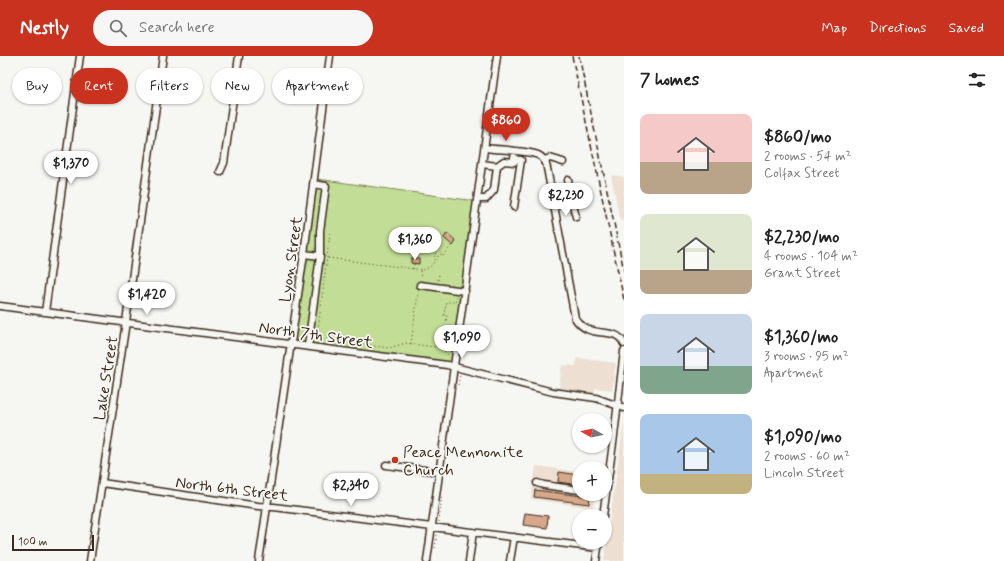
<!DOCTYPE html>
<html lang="en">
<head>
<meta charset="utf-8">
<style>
	body { margin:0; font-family:Mynerve,sans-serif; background:#f6f6f6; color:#222; height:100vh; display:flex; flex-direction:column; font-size:15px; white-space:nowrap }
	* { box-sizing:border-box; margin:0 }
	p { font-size:13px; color:#767676 }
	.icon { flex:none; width:22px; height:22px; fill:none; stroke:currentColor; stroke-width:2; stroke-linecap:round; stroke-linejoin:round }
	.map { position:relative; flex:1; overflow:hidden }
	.panel { display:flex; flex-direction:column; background:#fff; width:380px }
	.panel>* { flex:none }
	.hud { position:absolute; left:12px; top:12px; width:380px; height:36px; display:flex; gap:8px }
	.needle { width:26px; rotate:278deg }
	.controls { position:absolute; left:572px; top:357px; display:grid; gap:8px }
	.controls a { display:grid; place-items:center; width:40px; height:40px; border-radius:50%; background:#fff; box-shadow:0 1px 3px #0004; font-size:20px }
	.scale { position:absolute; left:12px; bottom:10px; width:82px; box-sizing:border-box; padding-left:4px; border:2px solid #3b2a1e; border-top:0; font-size:11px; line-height:14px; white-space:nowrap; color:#3b2a1e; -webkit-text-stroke:3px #f6f6f2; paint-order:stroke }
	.price { position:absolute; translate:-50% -34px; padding:0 9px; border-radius:14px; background:#fff; color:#222; font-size:13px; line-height:26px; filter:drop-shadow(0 1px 2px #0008) }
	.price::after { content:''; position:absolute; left:50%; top:24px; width:12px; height:9px; margin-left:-6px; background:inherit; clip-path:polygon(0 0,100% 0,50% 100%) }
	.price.selected { background:#c8321e; color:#fff }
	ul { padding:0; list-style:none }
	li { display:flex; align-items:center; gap:12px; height:100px; padding:0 16px }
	li span { display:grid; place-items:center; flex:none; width:112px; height:80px; border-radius:8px; color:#555 }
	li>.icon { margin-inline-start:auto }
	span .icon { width:48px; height:48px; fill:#fffc; stroke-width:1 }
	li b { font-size:17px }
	h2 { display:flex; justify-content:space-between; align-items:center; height:48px; padding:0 16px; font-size:17px }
	.chip { padding:0 14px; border-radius:18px; background:#fff; box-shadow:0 1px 3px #0004; font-size:14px; line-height:36px }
	.chip.selected { background:#c8321e; color:#fff }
	header { display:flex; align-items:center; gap:24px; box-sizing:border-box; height:56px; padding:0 20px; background:#c8321e; color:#fff }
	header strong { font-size:19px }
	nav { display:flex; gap:22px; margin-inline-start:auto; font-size:14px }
	.search { width:280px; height:36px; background:#f6f6f6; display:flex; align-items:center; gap:10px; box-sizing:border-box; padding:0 14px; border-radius:22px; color:#767676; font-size:15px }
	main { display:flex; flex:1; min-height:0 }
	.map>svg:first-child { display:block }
	.built { fill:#eddfd2 }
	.green { fill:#c2dd95; stroke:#7e845a }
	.building { fill:#d7a889; stroke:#3b2a1e }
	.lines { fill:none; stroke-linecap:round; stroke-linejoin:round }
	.minor-casing { stroke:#3b2a1e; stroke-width:9 }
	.path { stroke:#3b2a1e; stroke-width:1; stroke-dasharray:1 3; stroke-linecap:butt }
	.minor { stroke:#f6f6f2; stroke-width:6 }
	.rail { stroke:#3b2a1e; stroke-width:1.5; stroke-dasharray:6 3; stroke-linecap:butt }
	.poi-dot { fill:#c8321e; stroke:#f6f6f2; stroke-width:1.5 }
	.labels { text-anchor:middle; stroke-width:3.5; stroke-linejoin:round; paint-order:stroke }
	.street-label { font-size:16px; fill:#3b2a1e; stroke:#f6f6f2 }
	.poi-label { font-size:16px; fill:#3b2a1e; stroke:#f6f6f2; text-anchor:start }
</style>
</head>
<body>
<header>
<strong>Nestly</strong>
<div class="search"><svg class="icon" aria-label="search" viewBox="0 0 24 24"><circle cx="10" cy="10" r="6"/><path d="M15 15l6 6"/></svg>Search here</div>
<nav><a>Map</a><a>Directions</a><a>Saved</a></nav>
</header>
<main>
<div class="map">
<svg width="624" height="505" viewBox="0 0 624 505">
	<rect width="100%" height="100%" fill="#f6f6f2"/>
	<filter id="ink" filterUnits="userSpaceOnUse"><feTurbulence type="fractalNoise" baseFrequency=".025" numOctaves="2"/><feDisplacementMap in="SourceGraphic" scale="8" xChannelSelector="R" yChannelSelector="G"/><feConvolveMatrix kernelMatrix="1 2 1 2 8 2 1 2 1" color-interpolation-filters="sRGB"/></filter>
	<g filter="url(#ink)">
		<path class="built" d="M 611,119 L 624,121 L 624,165 L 620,165 Z
			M 577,302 L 616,307 L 612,334 L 595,332 L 594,337 L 559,332 L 562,309 L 576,310 Z
			M 624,365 L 624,505 L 604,505 Z
			M 536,410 L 579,416 L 579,438 L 595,438 L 593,452 L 531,443 Z"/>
		<path class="green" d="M 317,123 L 475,145 L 452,304 L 450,306 L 299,286 L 296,284 L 295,280 Z"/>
		<path class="building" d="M 447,177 L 456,185 L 453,190 L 444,182 Z
			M 411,202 L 419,203 L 419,208 L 411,207 Z
			M 559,416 L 579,419 L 579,429 L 558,426 Z
			M 535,434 L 590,441 L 589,448 L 534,441 Z
			M 525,457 L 548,460 L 547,472 L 523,469 Z"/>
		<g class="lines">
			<g class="minor-casing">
				<path id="minor" d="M 485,92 C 498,94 527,94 538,99 C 543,101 546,107 547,112 L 575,262 C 590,286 616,268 624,288
					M 544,104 L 550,102 L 563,106
					M 497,110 L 504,105 L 514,106 L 514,101
					M 220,116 L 224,107 L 239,0
					M 570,136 L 576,161
					M 552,139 L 570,136 L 568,124
					M 477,143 L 486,143 L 494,134 L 497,110 L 482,108
					M 514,151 L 521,104 L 514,103
					M 304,198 L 320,200
					M 420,229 L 465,235
					M 0,250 L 447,309 L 553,336 L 596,342 L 624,352
					M 45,256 L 80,0
					M 308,290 L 320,200 L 320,175 L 326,130 L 313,128
					M 386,409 L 440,416
					M 102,427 L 258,450 L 274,451 L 598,492
					M 537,427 L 544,429 L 579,434
					M 603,460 L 614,380 L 624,295
					M 90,505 L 126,266 L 163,0
					M 259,505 L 304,198 L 330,0
					M 427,505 L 497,0
					M 469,505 L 473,476
					M 510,505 L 514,481
					M 596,505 L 599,486"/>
			</g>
			<path class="path" d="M 330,177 L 317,282 L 389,292 L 406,287 L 441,292 L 449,300
				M 436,197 L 434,200 L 436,202
				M 328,202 L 423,214 L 430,211 L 439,199 L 442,198 L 443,200 L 452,189
				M 413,213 L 414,208
				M 420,215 L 421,222
				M 438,224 L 439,219
				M 411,288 L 418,238
				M 442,292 L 447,260 L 444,260 L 446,246 L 455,246 L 456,240
				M 458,329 L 460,319
				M 439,466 L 442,439
				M 435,492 L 437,477"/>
			<use href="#minor" class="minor"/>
			<path class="rail" d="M 572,0 L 624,244
				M 579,0 L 624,215"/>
		</g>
	</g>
	<circle class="poi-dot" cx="395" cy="404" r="4"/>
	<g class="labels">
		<g class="street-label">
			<text transform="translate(290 203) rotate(-82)" y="6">Lyon Street</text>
			<text transform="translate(316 278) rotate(8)" y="6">North 7th Street</text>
			<text transform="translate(105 322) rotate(-81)" y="6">Lake Street</text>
			<text transform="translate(232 432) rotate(7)" y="6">North 6th Street</text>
		</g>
		<g class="poi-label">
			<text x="403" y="401">Peace Mennonite<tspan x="403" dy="18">Church</tspan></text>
		</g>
	</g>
</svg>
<div class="controls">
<a><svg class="needle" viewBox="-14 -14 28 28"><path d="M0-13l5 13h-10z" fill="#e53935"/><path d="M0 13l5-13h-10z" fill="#767676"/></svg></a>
<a>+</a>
<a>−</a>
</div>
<div class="scale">100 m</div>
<b class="price selected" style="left:506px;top:86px">$860</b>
<b class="price" style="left:71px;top:129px">$1,370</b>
<b class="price" style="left:566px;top:161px">$2,230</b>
<b class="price" style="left:415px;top:205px">$1,360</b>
<b class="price" style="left:147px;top:260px">$1,420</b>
<b class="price" style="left:462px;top:303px">$1,090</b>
<b class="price" style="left:351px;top:451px">$2,340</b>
<div class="hud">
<a class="chip">Buy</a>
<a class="chip selected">Rent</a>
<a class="chip">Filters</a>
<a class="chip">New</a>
<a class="chip">Apartment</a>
</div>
</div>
<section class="panel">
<h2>7 homes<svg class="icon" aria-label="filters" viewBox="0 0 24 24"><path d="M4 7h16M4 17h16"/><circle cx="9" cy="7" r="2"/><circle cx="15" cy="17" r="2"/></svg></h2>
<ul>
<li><span style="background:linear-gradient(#f6c9c9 60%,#b9a48a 0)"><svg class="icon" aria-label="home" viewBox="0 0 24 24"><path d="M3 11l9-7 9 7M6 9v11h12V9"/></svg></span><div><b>$860/mo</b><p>2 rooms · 54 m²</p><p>Colfax Street</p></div></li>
<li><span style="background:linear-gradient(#dfe7d0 70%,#b9a48a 0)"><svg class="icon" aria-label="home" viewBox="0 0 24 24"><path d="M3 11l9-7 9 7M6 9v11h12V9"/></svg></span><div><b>$2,230/mo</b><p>4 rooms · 104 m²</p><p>Grant Street</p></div></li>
<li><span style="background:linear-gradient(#c9d6e8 65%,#7fa58c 0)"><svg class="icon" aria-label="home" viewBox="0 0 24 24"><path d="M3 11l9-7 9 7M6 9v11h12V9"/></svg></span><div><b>$1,360/mo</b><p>3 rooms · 95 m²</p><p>Apartment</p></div></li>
<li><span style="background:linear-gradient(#a9c7e8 75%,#c2b280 0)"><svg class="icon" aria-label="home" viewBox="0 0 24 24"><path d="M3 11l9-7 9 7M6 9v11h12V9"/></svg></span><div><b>$1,090/mo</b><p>2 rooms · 60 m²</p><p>Lincoln Street</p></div></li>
</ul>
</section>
</main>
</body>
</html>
